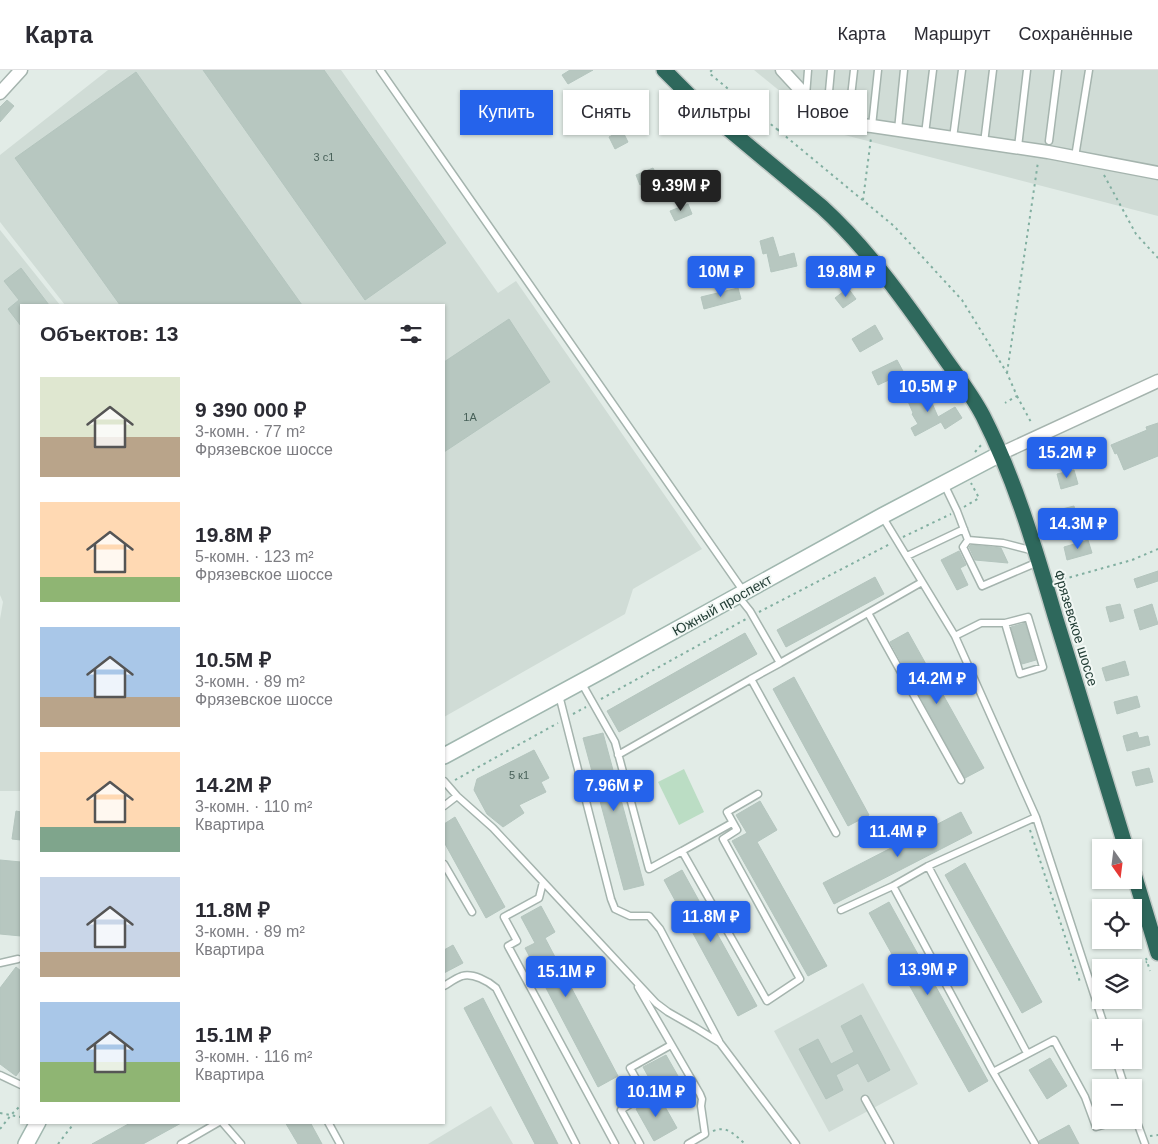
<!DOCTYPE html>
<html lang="ru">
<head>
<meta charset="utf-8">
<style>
	body { margin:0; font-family:Arial,sans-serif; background:#f2f2f3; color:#2b2b33; height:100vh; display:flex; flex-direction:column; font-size:19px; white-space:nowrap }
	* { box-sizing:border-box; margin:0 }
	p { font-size:16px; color:#7c7c81 }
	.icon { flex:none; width:28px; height:28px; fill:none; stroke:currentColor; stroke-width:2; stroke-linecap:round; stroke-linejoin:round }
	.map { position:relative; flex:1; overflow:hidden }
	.details { position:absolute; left:20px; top:234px; width:425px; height:820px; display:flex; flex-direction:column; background:#fff; border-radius:0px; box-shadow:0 1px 4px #0004 }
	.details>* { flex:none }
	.guide { position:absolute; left:460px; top:20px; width:475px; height:45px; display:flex; gap:10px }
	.needle { width:32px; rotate:166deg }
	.controls { position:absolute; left:1092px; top:769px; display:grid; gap:10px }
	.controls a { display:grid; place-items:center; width:50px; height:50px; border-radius:0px; background:#fff; box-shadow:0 1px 4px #0004; font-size:25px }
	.price { position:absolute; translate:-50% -42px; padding:0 11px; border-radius:5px; background:#2563eb; color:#fff; font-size:16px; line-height:32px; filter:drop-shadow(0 1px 2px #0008) }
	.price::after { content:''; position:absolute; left:50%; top:30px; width:15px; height:11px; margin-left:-8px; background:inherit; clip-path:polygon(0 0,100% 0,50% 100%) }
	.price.on { background:#222; color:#fff }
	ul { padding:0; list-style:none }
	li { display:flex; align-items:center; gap:15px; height:125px; padding:0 20px }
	li span { display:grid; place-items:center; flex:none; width:140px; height:100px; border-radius:0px; color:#555 }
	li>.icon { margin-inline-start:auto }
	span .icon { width:60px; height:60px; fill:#fffc; stroke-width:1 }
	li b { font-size:21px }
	h2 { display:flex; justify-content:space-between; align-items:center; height:60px; padding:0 20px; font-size:21px }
	.chip { padding:0 18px; border-radius:0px; background:#fff; box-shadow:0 1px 4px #0004; font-size:18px; line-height:45px }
	.chip.on { background:#2563eb; color:#fff }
	header { display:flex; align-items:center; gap:30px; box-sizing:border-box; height:70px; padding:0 25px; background:#fff; border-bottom:1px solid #e1e1e2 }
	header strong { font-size:24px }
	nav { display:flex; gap:28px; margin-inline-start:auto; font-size:18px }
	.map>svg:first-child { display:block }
	.built { fill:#d0dcd6 }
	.green { fill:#bbddc4 }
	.building { fill:#b7c7c0; stroke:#b4c5be }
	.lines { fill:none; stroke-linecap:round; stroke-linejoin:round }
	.lane-casing { stroke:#a5b4ae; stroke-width:9 }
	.street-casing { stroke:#a5b4ae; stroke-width:15 }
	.secondary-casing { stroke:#a0b7af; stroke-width:18 }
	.highway-casing { stroke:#c1c9c6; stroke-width:18 }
	.path { stroke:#82afa1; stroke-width:2; stroke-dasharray:2.5 4; stroke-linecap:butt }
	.lane { stroke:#fff; stroke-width:6 }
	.street { stroke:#fff; stroke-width:12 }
	.secondary { stroke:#fff; stroke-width:15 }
	.highway { stroke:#2e685c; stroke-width:15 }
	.labels { text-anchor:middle; stroke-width:4; stroke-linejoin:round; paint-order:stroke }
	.number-label { font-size:11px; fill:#476058 }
	.street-label { font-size:14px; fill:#223d35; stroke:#f2f8f5 }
</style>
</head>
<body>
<header>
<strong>Карта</strong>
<nav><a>Карта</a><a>Маршрут</a><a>Сохранённые</a></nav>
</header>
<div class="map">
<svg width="1158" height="1074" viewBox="0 0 1158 1074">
	<rect width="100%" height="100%" fill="#e2ece7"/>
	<path class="built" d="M 108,0 L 341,0 L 498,223 L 516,211 L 702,479 L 633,519 L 625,544 L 444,647 L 444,235 L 65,235 L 0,152 L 0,85 Z
		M 754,0 L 1158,0 L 1158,146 L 829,61 Z
		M 0,160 L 60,235 L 21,235 L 21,721 L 0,721 L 0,549 L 3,532 L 0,525 Z
		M 863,913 L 918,1014 L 829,1062 L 774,961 Z
		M 491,1036 L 513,1074 L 428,1074 Z"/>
	<path class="green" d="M 684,699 L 704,742 L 679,755 L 658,712 Z"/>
	<path class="building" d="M 203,0 L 324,0 L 446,173 L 365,230 Z
		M 570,0 L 593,0 L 568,14 L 562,5 Z
		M 136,2 L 302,235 L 120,235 L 15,88 Z
		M 606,26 L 612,37 L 595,46 L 589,36 Z
		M 7,30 L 14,36 L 0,52 L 0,37 Z
		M 622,60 L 628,72 L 615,79 L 609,67 Z
		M 653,98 L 658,107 L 640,115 L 636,105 Z
		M 688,134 L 692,144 L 675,151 L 670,141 Z
		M 773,167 L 779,187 L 794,183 L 797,196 L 771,202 L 767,183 L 763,184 L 760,171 Z
		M 821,196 L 827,209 L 812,216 L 806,202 Z
		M 21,198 L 49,235 L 22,235 L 21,234 L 21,256 L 8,239 L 19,230 L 4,211 Z
		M 738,218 L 741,229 L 704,239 L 701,227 Z
		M 848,218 L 856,229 L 843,238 L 835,228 Z
		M 509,249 L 550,312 L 444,382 L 444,292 Z
		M 875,255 L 883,269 L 860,282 L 852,269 Z
		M 897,290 L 904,303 L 878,315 L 872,302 Z
		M 918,316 L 927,336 L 932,333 L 938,347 L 955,337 L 962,348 L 945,359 L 941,352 L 915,366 L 911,358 L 918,354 L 912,344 L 913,343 L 904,322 Z
		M 1158,353 L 1158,386 L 1124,400 L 1117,383 L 1115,384 L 1111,375 L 1147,360 L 1146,357 Z
		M 1074,400 L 1078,414 L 1061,419 L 1057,404 Z
		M 1074,436 L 1077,449 L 1056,454 L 1054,441 Z
		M 1088,470 L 1092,483 L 1067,490 L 1064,477 Z
		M 971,475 L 1001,478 L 1008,493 L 975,490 L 969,477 Z
		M 959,481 L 966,495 L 960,498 L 968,515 L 957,520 L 941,490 Z
		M 1158,501 L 1158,511 L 1137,518 L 1134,509 Z
		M 875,507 L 884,524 L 786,577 L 777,560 Z
		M 1120,534 L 1124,548 L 1110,552 L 1106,537 Z
		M 1152,534 L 1158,554 L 1140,560 L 1134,540 Z
		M 1025,553 L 1036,590 L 1022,594 L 1011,557 Z
		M 908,562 L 984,698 L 965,708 L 890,572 Z
		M 745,563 L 757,584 L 619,662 L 607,641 Z
		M 1125,591 L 1129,605 L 1106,611 L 1102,598 Z
		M 794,607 L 869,745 L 848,756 L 773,619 Z
		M 1137,626 L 1140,637 L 1117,644 L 1114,632 Z
		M 1137,662 L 1139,668 L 1148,666 L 1150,675 L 1127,681 L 1123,666 Z
		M 603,663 L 644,815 L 624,820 L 583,668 Z
		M 534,680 L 549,708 L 541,712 L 546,722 L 519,735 L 524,743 L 503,757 L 487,744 L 474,720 L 477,709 Z
		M 1149,698 L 1153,712 L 1136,716 L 1132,702 Z
		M 760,731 L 777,760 L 757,772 L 827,896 L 808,906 L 732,771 L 747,763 L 736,745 Z
		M 16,741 L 21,742 L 21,770 L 12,769 Z
		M 961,742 L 972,763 L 834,834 L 823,813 Z
		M 455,747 L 505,837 L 486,848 L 444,772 L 444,754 Z
		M 0,790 L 21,792 L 21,866 L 0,864 Z
		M 965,793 L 1042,932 L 1022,943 L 945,805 Z
		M 682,800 L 757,936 L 738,946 L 664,810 Z
		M 889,832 L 988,1011 L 969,1022 L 869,843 Z
		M 541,836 L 555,862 L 545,868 L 618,1006 L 598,1017 L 525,878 L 535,873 L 521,847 Z
		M 453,875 L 463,893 L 444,903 L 444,880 Z
		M 16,897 L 21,901 L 21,999 L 16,1006 L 0,994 L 0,918 Z
		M 483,928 L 558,1074 L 535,1074 L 464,938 Z
		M 861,945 L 890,1000 L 868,1012 L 858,993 L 836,1005 L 843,1020 L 826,1029 L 799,979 L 818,969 L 831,994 L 854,982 L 841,956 Z
		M 666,985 L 682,1013 L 659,1026 L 643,997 Z
		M 1050,988 L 1067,1016 L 1047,1029 L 1029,1000 Z
		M 659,1026 L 677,1058 L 654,1071 L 636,1039 Z
		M 132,1052 L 183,1052 L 143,1074 L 92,1074 Z
		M 285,1052 L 310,1052 L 322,1074 L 298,1074 Z
		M 1069,1055 L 1079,1074 L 1040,1074 L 1039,1071 Z"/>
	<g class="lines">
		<g class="lane-casing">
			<path id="lane" d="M 380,0 L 744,522
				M 806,26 L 808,0
				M 827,43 L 831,0
				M 848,53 L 854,0
				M 872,56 L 878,0
				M 898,60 L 904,0
				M 925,64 L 933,0
				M 953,68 L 962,0
				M 1049,71 L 1058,0
				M 984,73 L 993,0
				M 1018,77 L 1027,0
				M 1075,87 L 1089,0
				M 944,414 L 957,441 L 968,470 L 1003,473 L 1034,481
				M 882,446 L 955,566 L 1036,747 L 1105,958
				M 968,470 L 963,477 L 982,516 L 1038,492
				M 907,486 L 964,459
				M 738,526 L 750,541 L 780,593 L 751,609 L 836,763
				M 868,543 L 961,710
				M 955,566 L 981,553 L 1005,553 L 1028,547 L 1043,597 L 1020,604 L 1005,553
				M 780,593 L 922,512
				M 581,612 L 615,672 L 649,799 L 682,781 L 767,931 L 800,909 L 723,769 L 737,760 L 727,742 L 758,724
				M 559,625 L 611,829 L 615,839 L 630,846 L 649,846 L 660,859 L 719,971
				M 618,685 L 751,609
				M 444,711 L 457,726 L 493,758 L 656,933 L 668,942 L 696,958 L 720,973 L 796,1074
				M 444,736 L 457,726
				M 682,781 L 732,753
				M 444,794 L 472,842
				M 928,796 L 1027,983
				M 543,812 L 539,828 L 504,847 L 517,871 L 508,876 L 615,1074
				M 893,816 L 993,1002 L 1035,1074
				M 841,840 L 893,816 L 928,796 L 1036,747
				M 0,893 L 18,889
				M 444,916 C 449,913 456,908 462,906 C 473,903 488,911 496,918 L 576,1074
				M 638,917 L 700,1024 L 702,1029 L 701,1036 L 705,1064 L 688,1074
				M 1116,990 L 1125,1018
				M 993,1002 L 1054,970 L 1085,1027 L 1096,1057 L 1121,1050
				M 0,1005 L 21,1015
				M 865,1029 L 890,1074
				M 1134,1044 L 1145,1074
				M 222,1052 L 241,1074
				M 328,1052 L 340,1074
				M 181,1074 L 219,1052
				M 640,1074 L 621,1040 L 645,1025 L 630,998 L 671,975"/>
		</g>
		<g class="street-casing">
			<path id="street" d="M 782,0 L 806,26 L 827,43 L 848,54 L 872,56 L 1048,82 L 1158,103
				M 0,23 L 21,0
				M 1000,384 L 1158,311"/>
		</g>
		<g class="secondary-casing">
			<path id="secondary" d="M 444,686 L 605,599 L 882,446 L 1000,384
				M 26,1074 L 38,1052"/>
		</g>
		<g class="highway-casing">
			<path id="highway" d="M 664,0 L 696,32 L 822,137 C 867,178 904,230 939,280 C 954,302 971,323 983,346 C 1015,409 1035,478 1055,546 C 1079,623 1102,700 1126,778
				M 1134,804 L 1158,883"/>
		</g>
		<path class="path" d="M 712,0 L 709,3 L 894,156 L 962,230 L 1007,303 L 1017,326 L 1005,333
			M 778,61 L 795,38
			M 1104,105 L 1136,164 L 1158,188
			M 863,130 L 871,68
			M 1007,303 L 1038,92
			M 1017,326 L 1032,354
			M 975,382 L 982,374
			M 964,437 L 979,428 L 971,413
			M 903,467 L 951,444
			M 1057,511 L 1132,490 L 1158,479
			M 759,542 L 890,474
			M 601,629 L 746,549
			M 573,644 L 586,637
			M 455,710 L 558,653
			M 1030,760 L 1080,912 L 1082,911
			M 1146,888 L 1150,901
			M 1127,898 L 1147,892
			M 0,1043 L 21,1047
			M 0,1059 L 11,1045 L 21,1035
			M 713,1061 C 727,1055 735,1065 745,1074
			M 1150,1066 L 1158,1065
			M 58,1074 L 75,1052"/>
		<use href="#lane" class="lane"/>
		<use href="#street" class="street"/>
		<use href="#secondary" class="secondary"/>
		<use href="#highway" class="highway"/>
	</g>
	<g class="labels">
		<g class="number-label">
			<text x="324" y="91">3 с1</text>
			<text x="470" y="351">1А</text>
			<text x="519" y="709">5 к1</text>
		</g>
		<g class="street-label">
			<text transform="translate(722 535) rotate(-29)" y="5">Южный проспект</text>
			<text transform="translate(1076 558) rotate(73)" y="5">Фрязевское шоссе</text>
		</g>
	</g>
</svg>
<div class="controls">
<a><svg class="needle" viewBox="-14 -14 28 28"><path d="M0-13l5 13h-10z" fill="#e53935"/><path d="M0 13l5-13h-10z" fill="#7c7c81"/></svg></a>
<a><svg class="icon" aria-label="locate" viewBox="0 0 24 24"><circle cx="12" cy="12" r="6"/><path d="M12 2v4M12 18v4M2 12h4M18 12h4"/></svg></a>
<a><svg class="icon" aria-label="layers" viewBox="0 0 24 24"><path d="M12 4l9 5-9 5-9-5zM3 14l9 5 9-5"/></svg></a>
<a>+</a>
<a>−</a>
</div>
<b class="price on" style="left:681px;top:142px">9.39M ₽</b>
<b class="price" style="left:721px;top:228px">10M ₽</b>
<b class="price" style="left:846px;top:228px">19.8M ₽</b>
<b class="price" style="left:928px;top:343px">10.5M ₽</b>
<b class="price" style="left:1067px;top:409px">15.2M ₽</b>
<b class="price" style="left:1078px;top:480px">14.3M ₽</b>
<b class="price" style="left:937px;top:635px">14.2M ₽</b>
<b class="price" style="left:614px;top:742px">7.96M ₽</b>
<b class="price" style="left:898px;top:788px">11.4M ₽</b>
<b class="price" style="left:711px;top:873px">11.8M ₽</b>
<b class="price" style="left:928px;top:926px">13.9M ₽</b>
<b class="price" style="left:566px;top:928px">15.1M ₽</b>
<b class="price" style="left:656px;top:1048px">10.1M ₽</b>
<div class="guide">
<a class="chip on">Купить</a>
<a class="chip">Снять</a>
<a class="chip">Фильтры</a>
<a class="chip">Новое</a>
</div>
<section class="details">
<h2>Объектов: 13<svg class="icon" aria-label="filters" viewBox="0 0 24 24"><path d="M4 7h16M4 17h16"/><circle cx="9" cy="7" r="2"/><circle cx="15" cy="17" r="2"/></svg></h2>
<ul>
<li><span style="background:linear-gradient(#dfe7d0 60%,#b9a48a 0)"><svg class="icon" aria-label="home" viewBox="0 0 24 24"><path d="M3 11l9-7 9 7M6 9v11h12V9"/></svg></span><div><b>9 390 000 ₽</b><p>3-комн. · 77 m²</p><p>Фрязевское шоссе</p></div></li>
<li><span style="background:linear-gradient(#ffd9b3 75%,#8fb573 0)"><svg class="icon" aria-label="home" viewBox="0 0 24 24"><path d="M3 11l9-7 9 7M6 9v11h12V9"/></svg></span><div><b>19.8M ₽</b><p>5-комн. · 123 m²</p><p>Фрязевское шоссе</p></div></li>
<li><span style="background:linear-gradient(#a9c7e8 70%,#b9a48a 0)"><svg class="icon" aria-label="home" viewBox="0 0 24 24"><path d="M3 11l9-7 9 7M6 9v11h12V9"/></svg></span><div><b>10.5M ₽</b><p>3-комн. · 89 m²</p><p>Фрязевское шоссе</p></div></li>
<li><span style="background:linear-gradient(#ffd9b3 75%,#7fa58c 0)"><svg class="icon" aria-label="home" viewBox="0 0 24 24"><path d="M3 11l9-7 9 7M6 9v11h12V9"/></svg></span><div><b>14.2M ₽</b><p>3-комн. · 110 m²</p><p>Квартира</p></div></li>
<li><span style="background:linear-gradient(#c9d6e8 75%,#b9a48a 0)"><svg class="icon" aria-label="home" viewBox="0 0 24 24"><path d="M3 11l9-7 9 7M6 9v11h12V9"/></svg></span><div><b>11.8M ₽</b><p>3-комн. · 89 m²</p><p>Квартира</p></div></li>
<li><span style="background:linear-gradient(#a9c7e8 60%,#8fb573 0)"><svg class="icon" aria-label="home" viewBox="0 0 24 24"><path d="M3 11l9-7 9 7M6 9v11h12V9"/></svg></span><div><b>15.1M ₽</b><p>3-комн. · 116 m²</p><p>Квартира</p></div></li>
</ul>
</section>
</div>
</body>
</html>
